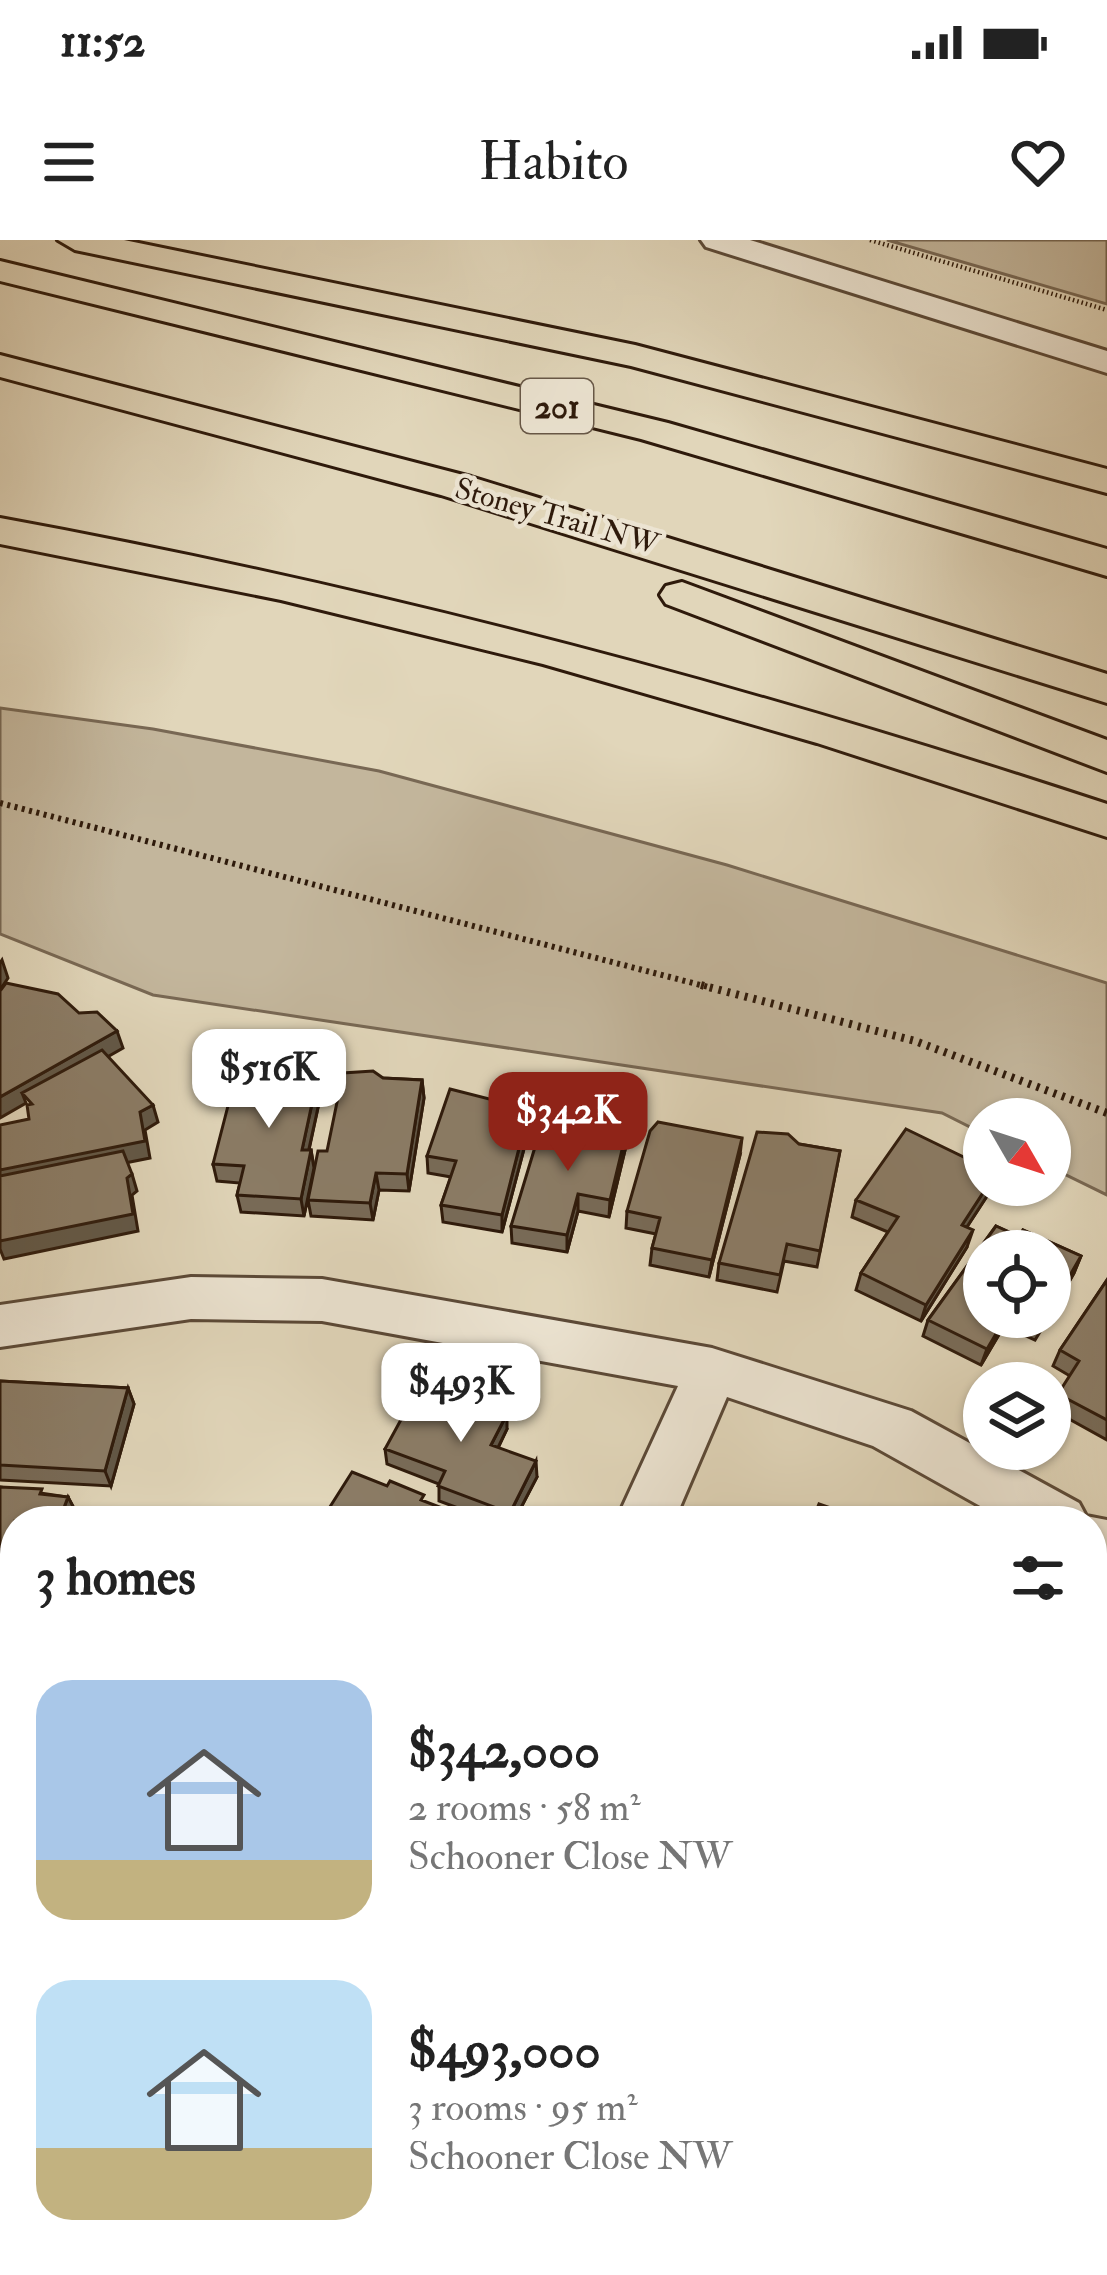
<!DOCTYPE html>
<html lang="en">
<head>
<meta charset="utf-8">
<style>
	body { margin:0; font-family:"IM FELL Double Pica",serif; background:#f6f6f6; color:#222; height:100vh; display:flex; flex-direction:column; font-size:45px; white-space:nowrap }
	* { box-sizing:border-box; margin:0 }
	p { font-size:39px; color:#767676 }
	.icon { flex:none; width:66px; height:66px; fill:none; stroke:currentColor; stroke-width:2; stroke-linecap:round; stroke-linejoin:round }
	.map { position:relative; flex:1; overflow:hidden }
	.details { position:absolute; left:0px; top:1266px; width:1107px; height:771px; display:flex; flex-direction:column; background:#fff; border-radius:48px 48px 0 0; box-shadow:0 3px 9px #0004 }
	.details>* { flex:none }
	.needle { width:78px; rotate:129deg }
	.controls { position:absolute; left:963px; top:858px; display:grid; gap:24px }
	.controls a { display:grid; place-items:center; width:108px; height:108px; border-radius:50%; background:#fff; box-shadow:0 3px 9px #0004; font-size:60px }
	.price { position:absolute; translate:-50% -102px; padding:0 27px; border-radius:24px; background:#fff; color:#222; font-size:39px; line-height:78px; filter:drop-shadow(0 3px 6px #0008) }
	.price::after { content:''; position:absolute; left:50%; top:72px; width:36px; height:27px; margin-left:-18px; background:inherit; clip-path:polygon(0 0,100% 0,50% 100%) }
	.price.selected { background:#8f2418; color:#fff }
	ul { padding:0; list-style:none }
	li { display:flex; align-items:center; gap:36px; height:300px; padding:0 36px }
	li span { display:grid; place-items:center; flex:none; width:336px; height:240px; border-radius:36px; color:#555 }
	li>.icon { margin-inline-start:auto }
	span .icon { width:144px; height:144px; fill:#fffc; stroke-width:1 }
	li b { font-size:51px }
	h2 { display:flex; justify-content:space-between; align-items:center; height:144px; padding:0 36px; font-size:51px }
	.status { display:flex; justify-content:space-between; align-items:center; height:84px; padding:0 60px; background:#fff; direction:ltr }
	.status svg { height:33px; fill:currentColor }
	header { display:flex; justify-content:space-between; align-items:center; height:156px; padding:0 36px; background:#fff; font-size:54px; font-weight:600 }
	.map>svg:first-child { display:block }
	.green { fill:#c3b69c; stroke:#786854; stroke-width:3 }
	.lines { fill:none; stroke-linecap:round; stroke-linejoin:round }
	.minor-casing { stroke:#5b4937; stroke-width:6 }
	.tertiary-casing { stroke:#5b4937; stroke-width:6 }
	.motorway-casing { stroke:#2e1a0b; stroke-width:6 }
	.path-far3 { stroke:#2e1a0b; stroke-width:4.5; stroke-dasharray:1.5 3; stroke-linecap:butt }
	.path-far2 { stroke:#2e1a0b; stroke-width:6; stroke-dasharray:3 4.5; stroke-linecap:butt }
	.path-far1 { stroke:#2e1a0b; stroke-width:8; stroke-dasharray:3 6; stroke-linecap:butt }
	.path { stroke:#2e1a0b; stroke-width:10; stroke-dasharray:4.5 8; stroke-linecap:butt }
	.minor { fill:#ece4d2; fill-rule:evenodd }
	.tertiary { fill:#ece4d2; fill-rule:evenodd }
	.motorway { fill:#e1d6ba; fill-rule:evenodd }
	.wall { fill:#786b58; stroke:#2e1a0b; stroke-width:3 }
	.shaded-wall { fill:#615747; stroke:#2e1a0b; stroke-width:3 }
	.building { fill:#8b7c66; stroke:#2e1a0b; stroke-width:3 }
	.labels { text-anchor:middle; stroke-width:9; stroke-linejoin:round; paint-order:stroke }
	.far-street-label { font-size:30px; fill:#2e1a0b; stroke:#ece4d2 }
	.shield { fill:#ece4d2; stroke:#675747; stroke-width:3 }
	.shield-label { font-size:33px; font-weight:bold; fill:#2e1a0b }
</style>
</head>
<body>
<div class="status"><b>11:52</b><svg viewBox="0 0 49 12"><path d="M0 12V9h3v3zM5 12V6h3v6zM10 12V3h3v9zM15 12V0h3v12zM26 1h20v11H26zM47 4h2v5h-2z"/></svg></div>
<header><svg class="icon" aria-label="menu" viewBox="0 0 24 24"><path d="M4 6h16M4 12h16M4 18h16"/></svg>Habito<svg class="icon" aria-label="heart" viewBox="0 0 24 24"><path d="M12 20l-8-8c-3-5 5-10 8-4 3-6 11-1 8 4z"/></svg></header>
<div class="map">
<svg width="1107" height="2035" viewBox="0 0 1107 2035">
	<rect width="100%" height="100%" fill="#e1d6ba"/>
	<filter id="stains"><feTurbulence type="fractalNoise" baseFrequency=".00167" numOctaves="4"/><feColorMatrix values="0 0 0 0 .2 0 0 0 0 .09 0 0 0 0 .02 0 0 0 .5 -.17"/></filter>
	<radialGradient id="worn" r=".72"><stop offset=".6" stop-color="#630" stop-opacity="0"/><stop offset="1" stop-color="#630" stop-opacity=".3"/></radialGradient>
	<path class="green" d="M 887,0 L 1107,0 L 1107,64 Z
		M 0,468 L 153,489 L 379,531 L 727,625 L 1107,743 L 1107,955 L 1050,927 L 1050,879 L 984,879 L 984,894 L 942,873 L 153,755 L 0,694 Z"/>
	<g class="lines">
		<g class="minor-casing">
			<path id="minor" d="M 191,1037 L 322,1039 L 712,1108 L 911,1171 L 1079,1263 L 1086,1276 L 1107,1280 L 1107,1335 L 1092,1330 L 1092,1281 L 1007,1281 L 873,1206 L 727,1157 L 674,1281 L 616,1281 L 678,1146 L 322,1081 L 191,1079 L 0,1107 L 0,1065 Z
				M 276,2022 L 353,2022 L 348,2035 L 271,2035 Z"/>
		</g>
		<g class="tertiary-casing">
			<path id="tertiary" d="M 701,0 L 750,0 L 1107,111 L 1107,133 L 706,7 Z"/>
		</g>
		<g class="motorway-casing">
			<path id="motorway" d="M 58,0 L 124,0 L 635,105 L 1107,229 L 1107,253 L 631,126 L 75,10 Z
				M 0,21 L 668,183 L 1107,309 L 1107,336 L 641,199 L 0,41 Z
				M 0,115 L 471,237 L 1107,434 L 1107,463 L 441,255 L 0,137 Z
				M 0,278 C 376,347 743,444 1107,564 L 1107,597 L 817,503 L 543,424 L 281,360 L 0,304 Z
				M 682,342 L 1107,500 L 1107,532 L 666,364 L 660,355 L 666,346 Z"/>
		</g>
		<path class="path-far3" d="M 870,0 L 1107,70"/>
		<path class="path-far2" d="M 0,563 L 712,748"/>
		<path class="path-far1" d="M 701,745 L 915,801 L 1107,873"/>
		<path class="path" d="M 0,1846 L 15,1854"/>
		<use href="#minor" class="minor"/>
		<use href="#tertiary" class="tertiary"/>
		<use href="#motorway" class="motorway"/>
	</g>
	<path class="wall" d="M 319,831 L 322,849 L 309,910 L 311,910 L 314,928 L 383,838 L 422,840 L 424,858 L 409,951 L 379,950 L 373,980 L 311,976 L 308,960 L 314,929 L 304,976 L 241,972 L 237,955 L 240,943 L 217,941 L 213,924 L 275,833 Z
		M 529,869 L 530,886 L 502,992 L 443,982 L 441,965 L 451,937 L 428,933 L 427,916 Z
		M 570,888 L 627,889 L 626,906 L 609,977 L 578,971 L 567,1012 L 512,1003 L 511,986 Z
		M 799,904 L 840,911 L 817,1027 L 784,1021 L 777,1052 L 717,1040 L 719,1023 Z
		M 740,915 L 709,1037 L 650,1025 L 652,1008 L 656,994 L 626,988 L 627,971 Z
		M 991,950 L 967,987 L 967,1007 L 921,1081 L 856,1050 L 861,1033 L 888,992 L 852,977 L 856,960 Z
		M 996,986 L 1020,997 L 1023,990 L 1081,1016 L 1074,1033 L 1050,1075 L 1050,1011 L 984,1011 L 984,1077 L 1049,1077 L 1035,1100 L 1004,1086 L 981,1125 L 923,1096 L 928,1080 Z
		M 1107,1040 L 1107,1200 L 1051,1169 L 1070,1136 L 1053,1126 L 1060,1110 Z
		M 0,1141 L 128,1148 L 134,1164 L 111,1246 L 0,1240 Z
		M 464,1158 L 507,1189 L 498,1208 L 537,1237 L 514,1281 L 493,1281 L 439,1261 L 439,1244 L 387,1224 L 385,1209 Z
		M 0,1247 L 68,1257 L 76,1272 L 72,1281 L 15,1281 L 15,1350 L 0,1348 Z"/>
	<path class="shaded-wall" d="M 2,720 L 8,738 L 0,750 L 0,723 Z
		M 117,791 L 123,808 L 30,861 L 22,853 L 26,863 L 0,878 L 0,857 Z
		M 319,831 L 322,849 L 305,927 L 302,910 Z
		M 422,840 L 424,858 L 409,951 L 407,934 Z
		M 153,865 L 158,882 L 145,890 L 150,918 L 0,948 L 0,930 L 140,872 Z
		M 529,869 L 530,886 L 502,992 L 502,975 Z
		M 627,889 L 626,906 L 609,977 L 610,960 Z
		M 742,898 L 740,915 L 709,1037 L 712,1020 Z
		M 311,910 L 314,928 L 304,976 L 301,959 Z
		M 376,933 L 379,950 L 373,980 L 370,963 Z
		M 132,934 L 137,951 L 132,955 L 138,991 L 4,1019 L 0,1009 L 0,1001 Z
		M 988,945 L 992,945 L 991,950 L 957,1002 L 962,985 Z
		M 578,954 L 578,971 L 567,1012 L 567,995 Z
		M 973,990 L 967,1007 L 921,1081 L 926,1065 Z
		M 1081,1016 L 1074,1033 L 1050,1075 L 1050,1070 Z
		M 1006,1077 L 1008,1077 L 1004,1086 L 981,1125 L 987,1109 Z
		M 128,1148 L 134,1164 L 111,1246 L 105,1231 Z
		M 507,1174 L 507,1189 L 492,1220 L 491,1205 Z
		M 536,1221 L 537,1237 L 514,1281 L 511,1281 L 510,1273 Z
		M 68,1257 L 76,1272 L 72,1281 L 59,1281 Z
		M 130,2022 L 141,2022 L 135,2035 L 124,2035 Z"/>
	<path class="building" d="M 6,743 L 58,754 L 79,773 L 97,772 L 117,791 L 0,857 L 0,751 Z
		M 102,810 L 153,865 L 140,872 L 145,901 L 0,930 L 0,885 L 29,879 L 27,865 L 32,864 L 22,853 Z
		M 290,826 L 319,831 L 302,910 L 311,910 L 301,959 L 237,955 L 244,926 L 213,924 L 237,831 L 275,833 Z
		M 373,831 L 383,838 L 422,840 L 407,934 L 376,933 L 370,963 L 308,960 L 318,911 L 327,911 L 343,833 Z
		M 450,849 L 529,869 L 502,975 L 441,965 L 456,921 L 427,916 Z
		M 572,881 L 627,889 L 610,960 L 578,954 L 567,995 L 511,986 L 542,884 L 570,888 Z
		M 658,882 L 742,898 L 712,1020 L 652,1008 L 660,978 L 627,971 L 650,891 Z
		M 906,889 L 984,927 L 984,945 L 988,945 L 962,985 L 973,990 L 926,1065 L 861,1033 L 898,977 L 856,960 Z
		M 757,892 L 788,894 L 799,904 L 840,911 L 820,1011 L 787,1004 L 780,1035 L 719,1023 Z
		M 123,911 L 132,934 L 127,938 L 133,974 L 0,1001 L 0,936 Z
		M 996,986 L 1020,997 L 1023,990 L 1081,1016 L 1050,1070 L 1050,1011 L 984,1011 L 984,1077 L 1006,1077 L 987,1109 L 928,1080 Z
		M 1107,1040 L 1107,1180 L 1058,1154 L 1079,1121 L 1060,1110 Z
		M 1027,1077 L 1046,1077 L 1042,1084 Z
		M 434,1139 L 460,1148 L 464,1158 L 507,1174 L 491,1205 L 536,1221 L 510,1273 L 438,1246 L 445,1231 L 385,1209 L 421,1143 Z
		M 0,1141 L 128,1148 L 105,1231 L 0,1225 Z
		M 352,1232 L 387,1246 L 390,1241 L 424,1255 L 421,1260 L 476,1281 L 321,1281 Z
		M 0,1247 L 42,1249 L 40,1254 L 68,1257 L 59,1281 L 15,1281 L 15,1337 L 0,1335 Z
		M 819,1264 L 868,1281 L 812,1281 Z
		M 15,1743 L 15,1807 L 0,1800 L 0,1768 Z
		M 0,1883 L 15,1891 L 15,2022 L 130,2022 L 124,2035 L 0,2035 Z
		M 500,2022 L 597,2022 L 592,2035 L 495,2035 Z
		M 618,2022 L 772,2022 L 768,2035 L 614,2035 Z
		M 797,2022 L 917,2022 L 931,2029 L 930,2035 L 794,2035 Z"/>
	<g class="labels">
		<g class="far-street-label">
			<text transform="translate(557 276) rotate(16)" y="10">Stoney Trail NW</text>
		</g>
		<rect class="shield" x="521" y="139" width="72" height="54" rx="9"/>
		<g class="shield-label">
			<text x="557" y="178">201</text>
		</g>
	</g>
	<rect width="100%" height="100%" filter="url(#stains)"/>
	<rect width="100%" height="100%" fill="url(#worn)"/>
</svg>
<div class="controls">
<a><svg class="needle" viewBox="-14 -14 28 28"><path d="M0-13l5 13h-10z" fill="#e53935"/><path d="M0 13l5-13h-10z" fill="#767676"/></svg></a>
<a><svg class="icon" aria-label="locate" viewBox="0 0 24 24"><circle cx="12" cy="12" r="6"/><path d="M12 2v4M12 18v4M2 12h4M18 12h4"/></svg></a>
<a><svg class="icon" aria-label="layers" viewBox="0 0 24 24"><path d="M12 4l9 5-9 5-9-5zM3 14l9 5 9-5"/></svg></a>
</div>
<b class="price" style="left:269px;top:891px">$516K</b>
<b class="price selected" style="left:568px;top:934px">$342K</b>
<b class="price" style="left:461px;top:1205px">$493K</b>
<section class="details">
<h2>3 homes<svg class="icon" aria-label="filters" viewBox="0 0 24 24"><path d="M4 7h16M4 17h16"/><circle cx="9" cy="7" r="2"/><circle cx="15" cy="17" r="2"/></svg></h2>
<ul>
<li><span style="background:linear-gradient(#a9c7e8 75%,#c2b280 0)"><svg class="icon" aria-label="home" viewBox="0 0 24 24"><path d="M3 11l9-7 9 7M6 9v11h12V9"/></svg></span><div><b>$342,000</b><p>2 rooms · 58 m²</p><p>Schooner Close NW</p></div></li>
<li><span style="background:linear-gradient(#bfe0f5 70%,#c2b280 0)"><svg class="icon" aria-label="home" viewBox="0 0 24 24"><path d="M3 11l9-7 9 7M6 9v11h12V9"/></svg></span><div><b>$493,000</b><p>3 rooms · 95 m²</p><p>Schooner Close NW</p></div></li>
</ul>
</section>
</div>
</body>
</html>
